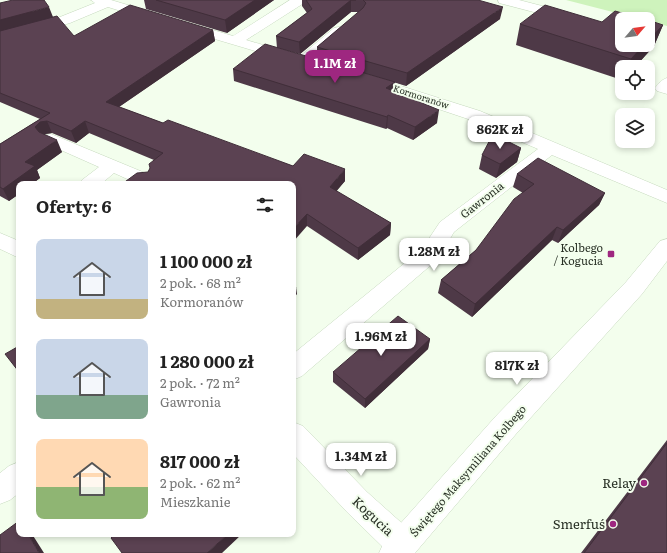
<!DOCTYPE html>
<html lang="pl">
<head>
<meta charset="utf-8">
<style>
	body { margin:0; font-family:Literata,serif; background:#f2f2f2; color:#222; height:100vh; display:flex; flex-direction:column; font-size:15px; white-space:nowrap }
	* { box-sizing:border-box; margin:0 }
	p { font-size:13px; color:#767676 }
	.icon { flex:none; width:22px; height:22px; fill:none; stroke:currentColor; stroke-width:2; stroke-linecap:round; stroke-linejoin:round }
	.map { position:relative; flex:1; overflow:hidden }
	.details { position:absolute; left:16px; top:181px; width:280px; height:356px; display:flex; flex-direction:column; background:#fff; border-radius:8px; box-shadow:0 2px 6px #0003 }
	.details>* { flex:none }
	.needle { width:26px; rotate:62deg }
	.fabs { position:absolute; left:615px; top:12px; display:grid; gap:8px }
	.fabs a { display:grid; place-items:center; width:40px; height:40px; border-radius:8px; background:#fff; box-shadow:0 2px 6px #0003; font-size:20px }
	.price { position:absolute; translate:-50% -34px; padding:0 9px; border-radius:8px; background:#fff; color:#222; font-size:13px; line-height:26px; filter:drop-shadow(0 1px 2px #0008) }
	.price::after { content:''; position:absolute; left:50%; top:24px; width:12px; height:9px; margin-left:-6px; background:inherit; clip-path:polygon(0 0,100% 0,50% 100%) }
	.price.on { background:#9e2780; color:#fff }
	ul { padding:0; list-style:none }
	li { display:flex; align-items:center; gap:12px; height:100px; padding:0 20px }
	li span { display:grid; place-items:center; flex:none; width:112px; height:80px; border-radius:8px; color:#555 }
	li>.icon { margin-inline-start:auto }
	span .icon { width:48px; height:48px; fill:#fffc; stroke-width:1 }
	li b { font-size:17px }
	h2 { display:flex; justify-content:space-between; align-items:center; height:48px; padding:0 20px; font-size:17px }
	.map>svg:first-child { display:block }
	.green { fill:#cef3bc }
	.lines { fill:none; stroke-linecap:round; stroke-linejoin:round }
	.minor-casing { stroke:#c6d9be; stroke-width:1 }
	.major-casing { stroke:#c6d9be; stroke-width:1 }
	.minor { fill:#fff; fill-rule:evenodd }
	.major { fill:#fff; fill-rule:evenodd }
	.wall { fill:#4e3947 }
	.shaded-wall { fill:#402e39 }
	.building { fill:#5b4252; stroke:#402e39 }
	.poi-dot { fill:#9e2780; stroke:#f3feed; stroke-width:1.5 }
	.labels { text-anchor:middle; stroke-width:4; stroke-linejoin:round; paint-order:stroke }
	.far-street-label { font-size:9px; fill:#293126; stroke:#f3feed }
	.street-label { font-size:11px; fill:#293126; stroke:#f3feed }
	.poi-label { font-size:11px; fill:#293126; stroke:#f3feed; text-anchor:end }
	.near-poi-label { font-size:13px; fill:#293126; stroke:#f3feed; text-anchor:end }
	.near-street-label { font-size:13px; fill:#293126; stroke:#f3feed }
</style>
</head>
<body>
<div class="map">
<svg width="667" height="553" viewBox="0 0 667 553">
	<rect width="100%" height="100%" fill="#f3feed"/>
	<path class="green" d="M 566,0 L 667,0 L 667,26 L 648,21 L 648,19 L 640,19 Z"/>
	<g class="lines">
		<g class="minor-casing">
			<path id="minor" d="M 91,0 L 111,0 L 158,14 L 160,17 L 158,20 L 153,21 L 108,7 L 70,23 L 0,42 L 0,34 L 60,17 L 95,3 Z
				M 290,0 L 305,0 L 304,3 L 246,40 L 294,54 L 296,57 L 294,60 L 289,61 L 181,29 L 179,26 L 181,23 L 186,22 L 233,36 Z
				M 498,0 L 519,0 L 573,14 L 575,17 L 573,20 L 568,21 L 499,3 Z
				M 339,27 L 344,28 L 346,31 L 344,34 L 308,64 L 303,65 L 298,64 L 296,61 L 298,58 L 334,28 Z
				M 366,75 L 480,111 L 667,190 L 667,203 L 552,155 L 454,232 L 438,259 L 302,376 L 293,380 L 293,354 L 422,249 L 440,222 L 538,149 L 468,119 L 361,83 L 358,80 L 361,77 Z
				M 667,78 L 667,94 L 657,91 L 655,88 C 659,83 661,80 667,78 Z
				M 51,134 L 150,175 L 152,179 L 150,183 L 136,183 L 114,173 L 101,184 L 80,184 L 82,180 L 99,167 L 45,143 L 42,139 L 45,135 Z
				M 0,233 L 19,241 L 19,258 L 0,249 Z
				M 293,422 L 303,426 L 367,492 L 414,534 L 418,545 L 415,553 L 389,553 L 347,512 L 293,454 Z
				M 19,462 L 19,493 L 10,500 L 0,504 L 0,473 L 9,466 Z"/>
		</g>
		<g class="major-casing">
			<path id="major" d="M 667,239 L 667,261 L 642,294 L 516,434 L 415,553 L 379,553 L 384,542 L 496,416 L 626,282 L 660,241 Z"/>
		</g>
		<use href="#minor" class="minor"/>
		<use href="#major" class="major"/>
	</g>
	<path class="wall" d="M 144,0 L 274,0 L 227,33 L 146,9 Z
		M 302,0 L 478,0 L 500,19 L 406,86 L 317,59 L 317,47 L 359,12 L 351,12 L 300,54 L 277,48 L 276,36 L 307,13 L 302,6 Z
		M 0,3 L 53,17 L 74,36 L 213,30 L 215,41 L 119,107 L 163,123 L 293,166 L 345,181 L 336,191 L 391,223 L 390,235 L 358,260 L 307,226 L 148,172 L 154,160 L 89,133 L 76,143 L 52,133 L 45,134 L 44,134 L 62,152 L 37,170 L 40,178 L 32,184 L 19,184 L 19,194 L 9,201 L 0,196 L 0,144 L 40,119 L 0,102 Z
		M 602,22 L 663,25 L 654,46 L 635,67 L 622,67 L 622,80 L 516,45 L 520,24 Z
		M 233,69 L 395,82 L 394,91 L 437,123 L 413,140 L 387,128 L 386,129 L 234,81 Z
		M 521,148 L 517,162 L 496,178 L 479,169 L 482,155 Z
		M 517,174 L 605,193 L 599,205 L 558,243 L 552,240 L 472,317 L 438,293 L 441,280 L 476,250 L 523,193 L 513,187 Z
		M 430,339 L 428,349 L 365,408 L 333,382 L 333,372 Z
		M 667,440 L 667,553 L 581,553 Z"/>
	<path class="shaded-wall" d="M 255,0 L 274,0 L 227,33 L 225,20 Z
		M 351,0 L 351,12 L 300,54 L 299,42 Z
		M 49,7 L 53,17 L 0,32 L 0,20 Z
		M 503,7 L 500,19 L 406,86 L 407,73 Z
		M 663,25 L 654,46 L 635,67 L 628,67 L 631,59 L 644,45 L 648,45 L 648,41 Z
		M 213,30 L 215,41 L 110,113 L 106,102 Z
		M 395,82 L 394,94 L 386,88 Z
		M 439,110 L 437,123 L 413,140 L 415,127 Z
		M 388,115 L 387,128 L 386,129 L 387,117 Z
		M 47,121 L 52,133 L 45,134 L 40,139 L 35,127 L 40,122 Z
		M 85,121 L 89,133 L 76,143 L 71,131 Z
		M 57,140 L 62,152 L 37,170 L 40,178 L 32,184 L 19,184 L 19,194 L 9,201 L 3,189 L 25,162 Z
		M 521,148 L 517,162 L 496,178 L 500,164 Z
		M 345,169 L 345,181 L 330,199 L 330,187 Z
		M 605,193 L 599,205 L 558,243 L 563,230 Z
		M 307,214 L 307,226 L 293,242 L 293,229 Z
		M 391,223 L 390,235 L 358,260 L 358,248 Z
		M 557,227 L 552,240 L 472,317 L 475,304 Z
		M 296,287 L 297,294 L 293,299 L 293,291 Z
		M 430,339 L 428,349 L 365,408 L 365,399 Z
		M 28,534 L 32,534 L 44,553 L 39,553 Z
		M 228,534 L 241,534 L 241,535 L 222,553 L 207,553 Z
		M 242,534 L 246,534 L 243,537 Z"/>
	<path class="building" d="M 13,0 L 44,0 L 49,7 L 0,20 L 0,3 Z
		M 156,0 L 255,0 L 225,20 Z
		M 306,0 L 356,0 L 351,0 L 299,42 L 276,36 L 312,9 Z
		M 363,0 L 478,0 L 503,7 L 407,73 L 317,47 L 363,8 L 366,3 Z
		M 130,5 L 213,30 L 106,102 L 163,123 L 168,120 L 293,166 L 304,154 L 345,169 L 330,187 L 391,223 L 358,248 L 307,214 L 293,229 L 293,184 L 122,184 L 137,173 L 148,172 L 150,168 L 149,164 L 163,153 L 85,121 L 71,131 L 47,121 L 40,122 L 35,127 L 39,132 L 57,140 L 25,162 L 35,166 L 3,189 L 0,187 L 0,144 L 50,113 L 0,93 L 0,31 L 57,16 L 74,36 Z
		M 545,5 L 602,22 L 615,11 L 643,19 L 622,19 L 622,45 L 644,45 L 631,59 L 520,24 Z
		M 648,20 L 663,25 L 648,41 Z
		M 265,44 L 395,82 L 386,88 L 439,110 L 415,127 L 388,115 L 387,117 L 233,69 Z
		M 493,134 L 521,148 L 500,164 L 482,155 Z
		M 538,158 L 605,193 L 563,230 L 557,227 L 475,304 L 441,280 L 476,250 L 514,199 L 534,184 L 517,174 Z
		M 293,285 L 296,287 L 293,291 Z
		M 398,316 L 430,339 L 365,399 L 333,372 Z
		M 19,346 L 19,372 L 5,354 Z
		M 667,443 L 667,553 L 584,553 Z
		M 19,521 L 19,534 L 28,534 L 39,553 L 0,553 L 0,535 Z
		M 115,534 L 228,534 L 207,553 L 122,553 L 111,538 Z"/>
	<g class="poi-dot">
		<rect x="607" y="250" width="8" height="8" rx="2"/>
		<circle cx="644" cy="483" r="4"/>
		<circle cx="613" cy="524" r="4"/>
	</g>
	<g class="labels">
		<g class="far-street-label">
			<text transform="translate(421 97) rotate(18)" y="3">Kormoranów</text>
		</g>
		<g class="street-label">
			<text transform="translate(482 200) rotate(-38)" y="4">Gawronia</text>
			<text transform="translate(468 471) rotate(-49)" y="4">Świętego Maksymiliana Kolbego</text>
		</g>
		<g class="poi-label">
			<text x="603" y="252">Kolbego<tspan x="603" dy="13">/ Kogucia</tspan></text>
		</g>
		<g class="near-poi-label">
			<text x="636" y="488">Relay</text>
			<text x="605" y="529">Smerfuś</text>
		</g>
		<g class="near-street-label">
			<text transform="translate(373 516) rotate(43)" y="5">Kogucia</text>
		</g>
	</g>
</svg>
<div class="fabs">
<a><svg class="needle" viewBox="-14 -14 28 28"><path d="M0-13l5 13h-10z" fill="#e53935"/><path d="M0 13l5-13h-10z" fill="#767676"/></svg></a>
<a><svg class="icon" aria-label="locate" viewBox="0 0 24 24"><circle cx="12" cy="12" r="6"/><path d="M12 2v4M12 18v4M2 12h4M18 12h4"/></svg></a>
<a><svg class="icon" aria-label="layers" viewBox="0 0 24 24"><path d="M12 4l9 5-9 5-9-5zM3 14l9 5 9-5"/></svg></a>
</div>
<b class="price on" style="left:335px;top:84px">1.1M zł</b>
<b class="price" style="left:500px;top:150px">862K zł</b>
<b class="price" style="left:434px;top:272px">1.28M zł</b>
<b class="price" style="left:381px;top:357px">1.96M zł</b>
<b class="price" style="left:517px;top:386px">817K zł</b>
<b class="price" style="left:361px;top:477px">1.34M zł</b>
<section class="details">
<h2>Oferty: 6<svg class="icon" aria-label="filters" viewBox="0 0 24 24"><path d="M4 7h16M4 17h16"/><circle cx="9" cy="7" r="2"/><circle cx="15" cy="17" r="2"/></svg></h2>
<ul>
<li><span style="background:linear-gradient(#c9d6e8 75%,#c2b280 0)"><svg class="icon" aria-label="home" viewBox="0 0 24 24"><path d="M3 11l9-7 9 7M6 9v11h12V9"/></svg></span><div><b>1 100 000 zł</b><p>2 pok. · 68 m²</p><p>Kormoranów</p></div></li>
<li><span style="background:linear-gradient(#c9d6e8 70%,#7fa58c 0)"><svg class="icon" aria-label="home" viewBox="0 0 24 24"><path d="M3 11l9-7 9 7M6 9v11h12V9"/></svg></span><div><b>1 280 000 zł</b><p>2 pok. · 72 m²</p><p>Gawronia</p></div></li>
<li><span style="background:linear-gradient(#ffd9b3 60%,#8fb573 0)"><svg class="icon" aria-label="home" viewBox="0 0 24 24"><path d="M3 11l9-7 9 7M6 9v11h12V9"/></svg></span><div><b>817 000 zł</b><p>2 pok. · 62 m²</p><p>Mieszkanie</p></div></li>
</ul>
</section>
</div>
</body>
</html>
